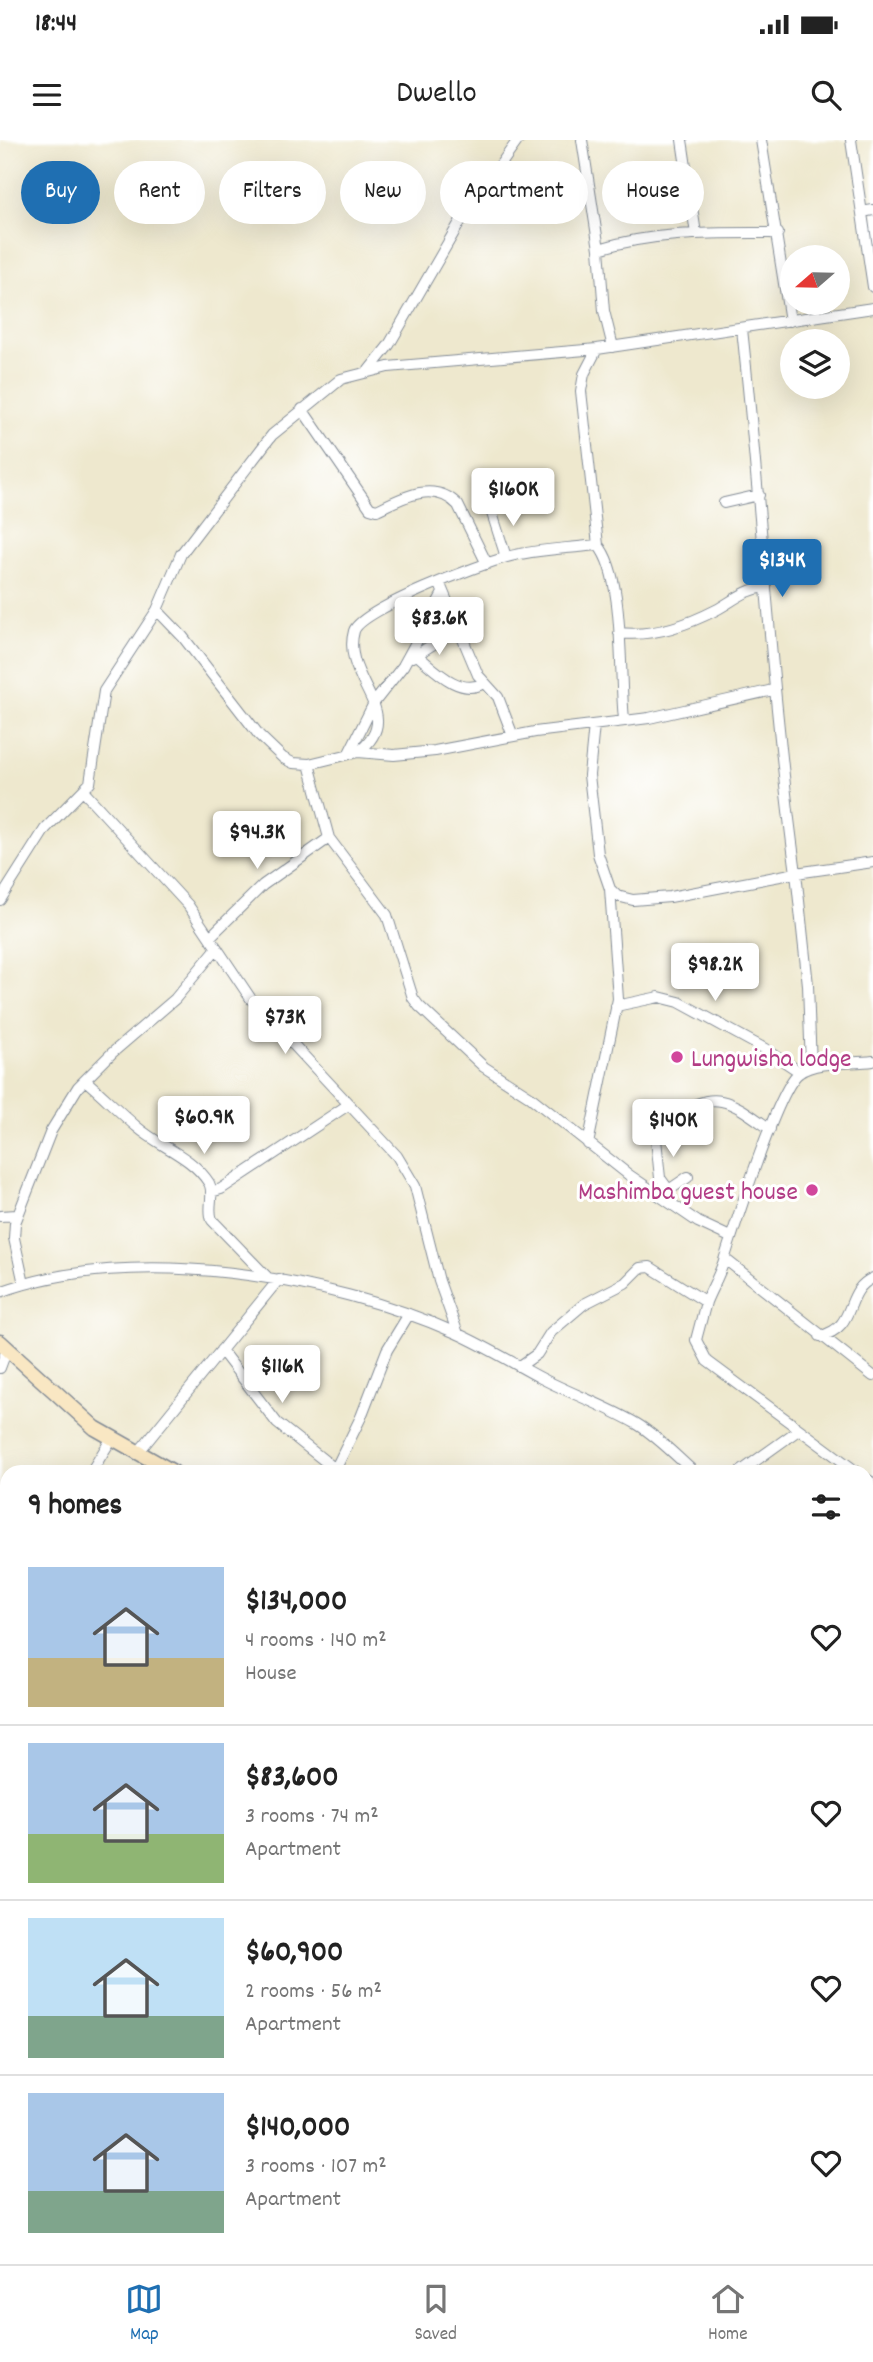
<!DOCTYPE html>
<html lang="en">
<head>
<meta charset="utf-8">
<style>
	body { margin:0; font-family:Dekko,sans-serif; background:#f2f2f2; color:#222; height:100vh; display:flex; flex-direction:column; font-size:26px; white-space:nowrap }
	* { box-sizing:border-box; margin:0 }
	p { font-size:23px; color:#767676 }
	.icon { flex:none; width:38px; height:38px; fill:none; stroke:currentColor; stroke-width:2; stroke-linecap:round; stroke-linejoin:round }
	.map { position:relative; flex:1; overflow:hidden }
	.panel { position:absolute; left:0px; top:1325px; width:873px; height:800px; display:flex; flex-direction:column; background:#fff; border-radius:21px 21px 0 0; box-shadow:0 7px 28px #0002 }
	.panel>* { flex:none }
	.hud { position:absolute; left:21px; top:21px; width:831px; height:63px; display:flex; gap:14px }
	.needle { width:46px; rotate:250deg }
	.buttons { position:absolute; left:780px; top:105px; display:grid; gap:14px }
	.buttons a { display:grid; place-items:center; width:70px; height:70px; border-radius:50%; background:#fff; box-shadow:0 7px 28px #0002; font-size:35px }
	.price { position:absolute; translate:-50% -60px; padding:0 16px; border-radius:7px; background:#fff; color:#222; font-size:23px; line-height:46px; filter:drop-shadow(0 2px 4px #0008) }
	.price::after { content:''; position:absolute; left:50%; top:42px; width:21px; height:16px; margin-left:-10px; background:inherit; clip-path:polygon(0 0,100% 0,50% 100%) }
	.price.selected { background:#1f6fb2; color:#fff }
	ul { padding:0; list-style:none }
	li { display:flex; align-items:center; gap:21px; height:175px; padding:0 28px }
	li+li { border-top:2px solid #e0e0e0 }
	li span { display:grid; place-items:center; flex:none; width:196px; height:140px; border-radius:0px; color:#555 }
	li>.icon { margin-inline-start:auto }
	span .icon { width:84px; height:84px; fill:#fffc; stroke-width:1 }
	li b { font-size:30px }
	h2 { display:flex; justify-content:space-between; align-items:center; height:84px; padding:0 28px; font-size:30px }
	.tag { padding:0 24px; border-radius:32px; background:#fff; box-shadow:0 7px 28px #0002; font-size:24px; line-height:63px }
	.tag.selected { background:#1f6fb2; color:#fff }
	.status { display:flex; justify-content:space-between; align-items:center; height:49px; padding:0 35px; background:#fff; direction:ltr }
	.status svg { height:19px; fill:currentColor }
	header { display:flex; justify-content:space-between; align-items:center; height:91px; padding:0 28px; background:#fff; font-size:32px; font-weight:600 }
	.menu { display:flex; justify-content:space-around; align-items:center; height:98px; border-top:2px solid #e0e0e0; background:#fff; font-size:19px; color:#767676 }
	.menu a { display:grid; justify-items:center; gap:4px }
	.menu .selected { color:#1f6fb2 }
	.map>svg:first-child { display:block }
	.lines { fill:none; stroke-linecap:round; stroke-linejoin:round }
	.minor-casing { stroke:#848c96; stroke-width:12 }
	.secondary-casing { stroke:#848c96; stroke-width:17 }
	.minor { stroke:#fff; stroke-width:10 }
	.secondary { stroke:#f9e7c3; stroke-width:14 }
	.hotel-dot { fill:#d1479c; stroke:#fff; stroke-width:2.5 }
	.labels { text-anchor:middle; stroke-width:6; stroke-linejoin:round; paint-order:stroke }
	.hotel-label { font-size:26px; fill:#b23c85; stroke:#fff; text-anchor:start }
</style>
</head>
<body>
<div class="status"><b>18:44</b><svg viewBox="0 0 49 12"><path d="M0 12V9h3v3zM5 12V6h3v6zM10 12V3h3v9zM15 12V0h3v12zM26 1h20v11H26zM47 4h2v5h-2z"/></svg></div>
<header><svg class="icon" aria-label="menu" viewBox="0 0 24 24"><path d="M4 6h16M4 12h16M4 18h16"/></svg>Dwello<svg class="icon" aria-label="search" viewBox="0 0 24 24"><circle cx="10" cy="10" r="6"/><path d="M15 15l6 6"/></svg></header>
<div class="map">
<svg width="873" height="2124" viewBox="0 0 873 2124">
	<rect width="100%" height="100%" fill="#fff"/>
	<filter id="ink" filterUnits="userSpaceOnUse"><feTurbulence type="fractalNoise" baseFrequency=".0143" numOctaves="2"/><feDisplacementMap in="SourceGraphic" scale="14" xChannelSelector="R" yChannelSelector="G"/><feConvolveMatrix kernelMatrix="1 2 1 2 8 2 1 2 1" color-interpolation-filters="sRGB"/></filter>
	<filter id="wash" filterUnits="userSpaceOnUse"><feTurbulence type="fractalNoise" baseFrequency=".00686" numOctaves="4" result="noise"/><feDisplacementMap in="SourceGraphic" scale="28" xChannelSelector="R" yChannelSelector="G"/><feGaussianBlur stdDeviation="1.57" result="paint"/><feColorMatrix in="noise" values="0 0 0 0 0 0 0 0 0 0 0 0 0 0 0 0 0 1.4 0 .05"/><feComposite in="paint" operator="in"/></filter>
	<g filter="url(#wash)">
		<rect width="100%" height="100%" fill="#eee8ce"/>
	</g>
	<g filter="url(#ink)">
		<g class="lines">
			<g class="minor-casing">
				<path id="minor" d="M 582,0 L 599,109 L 604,171 L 613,207
					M 682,0 L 696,94
					M 761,0 L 790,181
					M 851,0 L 873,147
					M 862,72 L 873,70
					M 599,109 C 656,91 719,93 778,93
					M 597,209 L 584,234 L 581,251 L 598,405
					M 369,230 L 389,205 L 460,82 L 518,0
					M 302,269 L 370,368 L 377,370 C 403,357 434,340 458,365 L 487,424
					M 724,363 L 759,355
					M 490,367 L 506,417
					M 439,442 L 478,535 L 498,557 L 513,596
					M 157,470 L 183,497 L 259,595 L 283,618 L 293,623 L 309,624 L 358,612 L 394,615 L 435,611 L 535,592 L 649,578 L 773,550
					M 619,493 C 652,497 687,485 716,470 C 733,461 745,449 766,447
					M 417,515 C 435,530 460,557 484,543
					M 413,517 L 459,488
					M 373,564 L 403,526 L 443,453
					M 594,585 L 589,635 L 598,714 L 610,749 L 617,756 L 633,760 L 670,757 L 796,733 C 771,552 762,371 742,189
					M 358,612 C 409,574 340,540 354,491 C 361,469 482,424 507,417 C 532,410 561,409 587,406 L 598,405 C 625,436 619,536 624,579
					M 349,613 L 373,565
					M 309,624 L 329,698 L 387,775 L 413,858 L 419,866 L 484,927 L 529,956 L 629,1035 L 698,1082 L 730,1097
					M 84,652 L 188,765 L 251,859 L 397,1016 L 415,1046 L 439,1141 L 458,1194
					M 0,760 L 45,689 L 90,643 L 104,551 L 157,470 L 181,414 L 272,295 L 341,239 L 388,227 L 597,209 L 873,168
					M 211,796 L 263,745 L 329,698
					M 616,866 L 659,857 L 679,862 L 767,910 L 800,932
					M 811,927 L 808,845 L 796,733 L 873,722
					M 85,940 C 103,955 119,972 137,987 C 160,1007 192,1016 209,1043 C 215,1054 207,1068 212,1080 L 267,1137
					M 678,976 C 715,945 736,965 770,989
					M 656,999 L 660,1038 L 668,1049
					M 588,1004 L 618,859 L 610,749
					M 211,1052 L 221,1049 L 348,965
					M 666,1052 L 688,1037
					M 0,1076 L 17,1075
					M 725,1119 L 873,1236
					M 24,1144 L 14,1098 L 15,1083 L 51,991 L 78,947 L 112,913 L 175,859 L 217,808
					M 0,1152 C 134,1103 328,1136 456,1193 C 485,1206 513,1223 541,1238 C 572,1254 606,1266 637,1284 C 657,1296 676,1316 694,1332
					M 706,1162 C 712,1147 721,1133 725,1117 C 735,1086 778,948 799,933 C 816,920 852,924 873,921
					M 820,1196 C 858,1188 843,1151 873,1138
					M 221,1210 L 277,1283 L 335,1329
					M 520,1226 L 537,1214 L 551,1192 L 584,1164 L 625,1143 L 640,1128 L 650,1127 L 706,1162 L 696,1200 L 707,1221 L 857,1332
					M 0,1228 L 7,1209
					M 137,1314 L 279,1139
					M 91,1332 L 112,1298
					M 334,1332 L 361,1277 L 387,1210 L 409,1174
					M 740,1332 L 797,1291
					M 866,1339 L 873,1343
					M 866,1529 L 873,1537
					M 0,1541 L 7,1538
					M 0,1556 L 7,1573
					M 0,1607 L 7,1605
					M 866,1676 L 873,1684
					M 0,1820 L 7,1819
					M 866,1845 L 873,1854
					M 866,1877 L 873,1873
					M 866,2007 L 873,1999
					M 0,2008 L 7,2020
					M 866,2080 L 873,2088
					M 19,2118 L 19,2124
					M 251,2118 L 257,2124
					M 519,2118 L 525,2124
					M 748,2118 L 753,2124
					M 762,2124 L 768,2118"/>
			</g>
			<g class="secondary-casing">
				<path id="secondary" d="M 0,1202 L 95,1288 L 173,1332
					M 866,1630 L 873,1632"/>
			</g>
			<use href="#minor" class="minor"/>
			<use href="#secondary" class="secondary"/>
		</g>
	</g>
	<g class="hotel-dot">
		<circle cx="677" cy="917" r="7"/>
		<circle cx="812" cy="1050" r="7"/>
	</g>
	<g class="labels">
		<g class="hotel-label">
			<text x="691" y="926">Lungwisha lodge</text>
			<text x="798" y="1059" text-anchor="end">Mashimba guest house</text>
		</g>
	</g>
</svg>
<div class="buttons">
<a><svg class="needle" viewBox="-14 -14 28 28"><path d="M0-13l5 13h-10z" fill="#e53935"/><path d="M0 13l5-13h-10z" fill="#767676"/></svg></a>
<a><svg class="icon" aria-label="layers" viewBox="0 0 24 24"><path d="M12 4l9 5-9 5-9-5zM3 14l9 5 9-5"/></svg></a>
</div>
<b class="price" style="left:513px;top:388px">$160K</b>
<b class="price selected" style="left:782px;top:459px">$134K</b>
<b class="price" style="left:439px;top:517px">$83.6K</b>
<b class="price" style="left:257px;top:731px">$94.3K</b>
<b class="price" style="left:715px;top:863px">$98.2K</b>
<b class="price" style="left:285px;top:916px">$73K</b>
<b class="price" style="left:204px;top:1016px">$60.9K</b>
<b class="price" style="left:673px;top:1019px">$140K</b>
<b class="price" style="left:282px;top:1265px">$116K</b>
<div class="hud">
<a class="tag selected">Buy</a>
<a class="tag">Rent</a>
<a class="tag">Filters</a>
<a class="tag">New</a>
<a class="tag">Apartment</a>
<a class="tag">House</a>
</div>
<section class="panel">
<h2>9 homes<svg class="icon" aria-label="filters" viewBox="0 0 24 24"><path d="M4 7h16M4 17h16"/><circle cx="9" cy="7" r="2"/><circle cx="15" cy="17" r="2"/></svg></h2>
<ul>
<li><span style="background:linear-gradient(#a9c7e8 65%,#c2b280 0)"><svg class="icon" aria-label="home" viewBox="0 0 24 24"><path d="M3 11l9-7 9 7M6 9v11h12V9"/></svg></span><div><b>$134,000</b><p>4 rooms · 140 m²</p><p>House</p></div><svg class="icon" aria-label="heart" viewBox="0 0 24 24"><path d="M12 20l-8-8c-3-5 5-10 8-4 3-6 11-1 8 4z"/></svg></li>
<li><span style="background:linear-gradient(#a9c7e8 65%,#8fb573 0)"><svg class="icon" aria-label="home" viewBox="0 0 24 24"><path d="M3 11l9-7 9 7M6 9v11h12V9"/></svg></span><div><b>$83,600</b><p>3 rooms · 74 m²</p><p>Apartment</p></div><svg class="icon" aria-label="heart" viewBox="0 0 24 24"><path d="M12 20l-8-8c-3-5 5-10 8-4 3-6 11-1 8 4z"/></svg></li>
<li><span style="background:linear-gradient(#bfe0f5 70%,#7fa58c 0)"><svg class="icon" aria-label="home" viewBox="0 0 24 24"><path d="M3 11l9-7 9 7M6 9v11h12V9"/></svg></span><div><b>$60,900</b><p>2 rooms · 56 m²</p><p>Apartment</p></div><svg class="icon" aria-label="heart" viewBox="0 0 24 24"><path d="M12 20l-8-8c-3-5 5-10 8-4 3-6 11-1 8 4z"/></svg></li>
<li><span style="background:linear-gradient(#a9c7e8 70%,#7fa58c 0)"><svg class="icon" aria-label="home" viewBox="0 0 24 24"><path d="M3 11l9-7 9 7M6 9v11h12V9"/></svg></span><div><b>$140,000</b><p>3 rooms · 107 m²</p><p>Apartment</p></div><svg class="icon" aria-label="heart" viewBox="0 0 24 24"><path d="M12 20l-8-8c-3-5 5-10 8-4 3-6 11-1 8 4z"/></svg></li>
</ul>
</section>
</div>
<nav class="menu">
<a class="selected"><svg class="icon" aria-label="map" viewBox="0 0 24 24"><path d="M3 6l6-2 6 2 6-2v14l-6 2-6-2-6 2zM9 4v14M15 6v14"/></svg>Map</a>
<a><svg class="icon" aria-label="saved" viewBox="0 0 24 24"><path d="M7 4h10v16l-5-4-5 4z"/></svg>Saved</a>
<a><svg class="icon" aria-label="home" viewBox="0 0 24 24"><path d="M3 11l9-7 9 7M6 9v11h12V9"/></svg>Home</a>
</nav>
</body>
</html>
